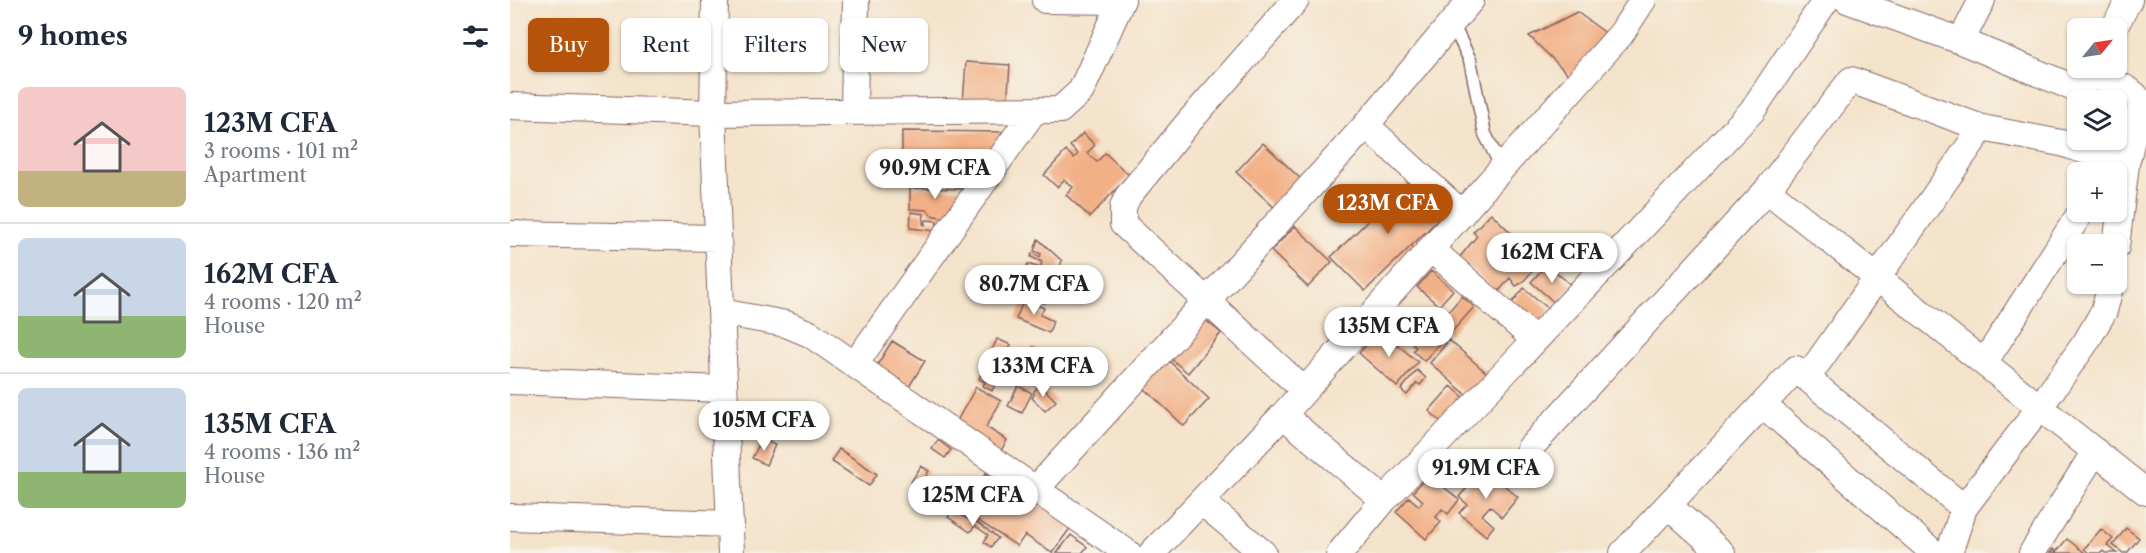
<!DOCTYPE html>
<html lang="en">
<head>
<meta charset="utf-8">
<style>
	body { margin:0; font-family:"Libre Caslon Text",serif; background:#f2f2f3; color:#1f2937; height:100vh; display:flex; flex-direction:column; font-size:22px; white-space:nowrap }
	* { box-sizing:border-box; margin:0 }
	p { font-size:20px; color:#747a83 }
	.icon { flex:none; width:33px; height:33px; fill:none; stroke:currentColor; stroke-width:2; stroke-linecap:round; stroke-linejoin:round }
	.map { position:relative; flex:1; overflow:hidden }
	.drawer { display:flex; flex-direction:column; background:#fff; width:510px }
	.drawer>* { flex:none }
	.hud { position:absolute; left:18px; top:18px; width:570px; height:54px; display:flex; gap:12px }
	.needle { width:39px; rotate:60deg }
	.tools { position:absolute; left:1557px; top:18px; display:grid; gap:12px }
	.tools a { display:grid; place-items:center; width:60px; height:60px; border-radius:9px; background:#fff; box-shadow:0 2px 4px #0004; font-size:30px }
	.price { position:absolute; translate:-50% -51px; padding:0 14px; border-radius:21px; background:#fff; color:#222; font-size:20px; line-height:39px; filter:drop-shadow(0 2px 3px #0008) }
	.price::after { content:''; position:absolute; left:50%; top:36px; width:18px; height:14px; margin-left:-9px; background:inherit; clip-path:polygon(0 0,100% 0,50% 100%) }
	.price.selected { background:#b45309; color:#fff }
	ul { padding:0; list-style:none }
	li { display:flex; align-items:center; gap:18px; height:150px; padding:0 18px }
	li+li { border-top:2px solid #e0e1e3 }
	li span { display:grid; place-items:center; flex:none; width:168px; height:120px; border-radius:9px; color:#555 }
	li>.icon { margin-inline-start:auto }
	span .icon { width:72px; height:72px; fill:#fffc; stroke-width:1 }
	li b { font-size:26px }
	h2 { display:flex; justify-content:space-between; align-items:center; height:72px; padding:0 18px; font-size:26px }
	.tag { padding:0 21px; border-radius:9px; background:#fff; box-shadow:0 2px 4px #0004; font-size:21px; line-height:54px }
	.tag.selected { background:#b45309; color:#fff }
	main { display:flex; flex:1; min-height:0 }
	.map>svg:first-child { display:block }
	.building { fill:#f2b086 }
	.lines { fill:none; stroke-linecap:round; stroke-linejoin:round }
	.service-casing { stroke:#866463; stroke-width:15 }
	.minor-casing { stroke:#866463; stroke-width:28 }
	.service { stroke:#fff; stroke-width:12 }
	.minor { stroke:#fff; stroke-width:26 }
</style>
</head>
<body>
<main>
<section class="drawer">
<h2>9 homes<svg class="icon" aria-label="filters" viewBox="0 0 24 24"><path d="M4 7h16M4 17h16"/><circle cx="9" cy="7" r="2"/><circle cx="15" cy="17" r="2"/></svg></h2>
<ul>
<li><span style="background:linear-gradient(#f6c9c9 70%,#c2b280 0)"><svg class="icon" aria-label="home" viewBox="0 0 24 24"><path d="M3 11l9-7 9 7M6 9v11h12V9"/></svg></span><div><b>123M CFA</b><p>3 rooms · 101 m²</p><p>Apartment</p></div></li>
<li><span style="background:linear-gradient(#c9d6e8 65%,#8fb573 0)"><svg class="icon" aria-label="home" viewBox="0 0 24 24"><path d="M3 11l9-7 9 7M6 9v11h12V9"/></svg></span><div><b>162M CFA</b><p>4 rooms · 120 m²</p><p>House</p></div></li>
<li><span style="background:linear-gradient(#c9d6e8 70%,#8fb573 0)"><svg class="icon" aria-label="home" viewBox="0 0 24 24"><path d="M3 11l9-7 9 7M6 9v11h12V9"/></svg></span><div><b>135M CFA</b><p>4 rooms · 136 m²</p><p>House</p></div></li>
</ul>
</section>
<div class="map">
<svg width="1636" height="553" viewBox="0 0 1636 553">
	<rect width="100%" height="100%" fill="#f7f3e8"/>
	<filter id="ink" filterUnits="userSpaceOnUse"><feTurbulence type="fractalNoise" baseFrequency=".0167" numOctaves="2"/><feDisplacementMap in="SourceGraphic" scale="12" xChannelSelector="R" yChannelSelector="G"/><feConvolveMatrix kernelMatrix="1 2 1 2 8 2 1 2 1" color-interpolation-filters="sRGB"/></filter>
	<filter id="wash" filterUnits="userSpaceOnUse"><feTurbulence type="fractalNoise" baseFrequency=".008" numOctaves="4" result="noise"/><feDisplacementMap in="SourceGraphic" scale="24" xChannelSelector="R" yChannelSelector="G"/><feGaussianBlur stdDeviation="1.35" result="paint"/><feColorMatrix in="noise" values="0 0 0 0 0 0 0 0 0 0 0 0 0 0 0 0 0 1.4 0 .05"/><feComposite in="paint" operator="in"/></filter>
	<g filter="url(#wash)">
		<rect width="100%" height="100%" fill="#f4e3cb"/>
		<g id="blocks">
			<path class="building" d="M 1067,12 L 1101,37 L 1064,80 L 1019,36 Z
				M 456,62 L 500,65 L 497,106 L 453,103 Z
				M 392,131 L 500,132 L 474,173 L 392,172 Z
				M 573,133 L 585,145 L 577,153 L 587,162 L 595,153 L 619,175 L 580,217 L 556,195 L 563,187 L 554,180 L 547,187 L 534,175 L 556,151 L 564,158 L 568,154 L 560,146 Z
				M 753,143 L 795,183 L 768,211 L 726,172 Z
				M 901,179 L 934,214 L 855,291 L 821,257 Z
				M 400,188 L 457,189 L 435,218 L 421,215 L 418,210 L 400,209 Z
				M 401,212 L 414,214 L 413,224 L 415,225 L 416,220 L 427,221 L 426,231 L 400,228 Z
				M 981,213 L 1005,237 L 998,246 L 1008,254 L 1017,245 L 1032,260 L 1012,283 L 1006,286 L 1000,278 L 988,292 L 949,258 L 967,236 L 963,232 Z
				M 785,226 L 822,262 L 798,287 L 761,251 Z
				M 528,239 L 552,261 L 535,303 L 508,291 L 518,264 L 530,268 L 532,262 L 521,257 L 522,253 L 530,257 L 531,254 L 524,251 Z
				M 1037,264 L 1062,286 L 1046,304 L 1021,282 Z
				M 921,271 L 943,290 L 929,306 L 907,287 Z
				M 1014,288 L 1040,310 L 1024,330 L 998,308 Z
				M 952,296 L 964,307 L 940,334 L 928,324 Z
				M 514,299 L 534,308 L 530,315 L 543,321 L 539,333 L 506,319 Z
				M 694,319 L 711,333 L 678,373 L 661,359 Z
				M 915,323 L 933,339 L 914,361 L 903,351 L 906,347 L 902,345 L 913,333 L 910,330 Z
				M 870,330 L 908,362 L 887,387 L 849,353 Z
				M 487,339 L 501,345 L 497,353 L 499,354 L 482,391 L 473,386 L 475,382 L 469,379 Z
				M 939,340 L 978,374 L 959,397 L 920,363 Z
				M 382,341 L 415,361 L 397,390 L 364,370 Z
				M 523,347 L 536,353 L 523,385 L 510,379 Z
				M 658,360 L 699,399 L 674,426 L 633,387 Z
				M 907,370 L 916,378 L 910,385 L 907,383 L 897,395 L 891,390 Z
				M 530,385 L 546,401 L 535,411 L 522,398 L 524,395 L 524,391 Z
				M 508,386 L 522,393 L 512,413 L 498,406 Z
				M 941,386 L 958,401 L 936,426 L 919,411 Z
				M 466,387 L 491,401 L 476,427 L 497,440 L 489,454 L 444,426 Z
				M 252,439 L 265,445 L 256,465 L 242,458 Z
				M 428,440 L 441,450 L 435,458 L 422,449 Z
				M 329,449 L 367,474 L 359,486 L 321,461 Z
				M 411,466 L 419,471 L 409,487 L 401,482 Z
				M 974,468 L 986,478 L 988,476 L 996,483 L 994,485 L 1008,497 L 992,517 L 980,506 L 972,515 L 984,526 L 976,536 L 949,513 L 957,504 L 949,497 Z
				M 476,473 L 514,498 L 517,495 L 561,527 L 542,553 L 515,535 L 507,546 L 461,516 L 474,497 L 464,491 Z
				M 919,474 L 949,500 L 938,514 L 932,509 L 926,517 L 931,522 L 916,539 L 886,512 L 899,497 L 909,506 L 913,501 L 903,492 Z
				M 443,510 L 457,519 L 461,518 L 488,538 L 481,547 L 474,542 L 478,535 L 465,526 L 460,532 L 438,517 Z
				M 1616,528 L 1629,538 L 1617,553 L 1613,553 L 1603,545 Z
				M 1591,529 L 1603,539 L 1597,545 L 1607,553 L 1595,553 L 1593,551 L 1591,553 L 1579,553 L 1574,549 Z
				M 561,535 L 577,547 L 572,553 L 547,553 Z
				M 1557,539 L 1575,553 L 1540,553 L 1543,549 L 1546,552 Z"/>
		</g>
	</g>
	<g filter="url(#ink)">
		<use href="#blocks" fill-opacity="0" stroke="#866463" stroke-width="1.5"/>
		<g class="lines">
			<g class="service-casing">
				<path id="service" d="M 942,23 L 960,60 L 975,134 L 992,168"/>
			</g>
			<g class="minor-casing">
				<path id="minor" d="M 205,0 L 203,113 L 221,553
					M 535,0 L 611,1
					M 786,0 L 678,123 L 618,196 L 613,207 L 613,224 L 794,390
					M 1337,0 L 1451,41 L 1564,88 L 1574,84 L 1584,68
					M 1604,28 L 1619,0
					M 1451,41 L 1472,0
					M 1580,75 C 1598,82 1621,85 1631,103 L 1616,164 L 1606,247
					M 0,106 L 203,113 L 550,110 L 571,91 L 612,0
					M 344,112 L 346,0
					M 856,125 L 952,214
					M 1257,190 L 1636,492
					M 0,234 L 208,238
					M 921,249 L 1025,340
					M 211,312 L 276,324 L 300,334 L 618,553
					M 1474,363 L 1571,212
					M 345,364 L 524,111
					M 1297,378 L 1472,128
					M 0,381 L 213,389
					M 1253,405 L 1424,553
					M 773,415 L 874,500
					M 1020,448 L 1257,190 L 1341,80 L 1472,128 L 1551,143 L 1616,164
					M 526,489 L 856,125 L 961,0
					M 692,502 L 753,553
					M 1158,505 L 1212,553
					M 0,517 L 221,524
					M 642,553 L 773,415 L 1111,34 L 1133,0
					M 830,553 L 874,500 L 1242,111 L 1316,0
					M 1113,553 L 1286,369 L 1454,508
					M 1439,553 L 1454,508 L 1530,407 L 1576,342 L 1594,311 L 1601,284
					M 1522,553 L 1585,451"/>
			</g>
			<use href="#service" class="service"/>
			<use href="#minor" class="minor"/>
		</g>
	</g>
</svg>
<div class="tools">
<a><svg class="needle" viewBox="-14 -14 28 28"><path d="M0-13l5 13h-10z" fill="#e53935"/><path d="M0 13l5-13h-10z" fill="#747a83"/></svg></a>
<a><svg class="icon" aria-label="layers" viewBox="0 0 24 24"><path d="M12 4l9 5-9 5-9-5zM3 14l9 5 9-5"/></svg></a>
<a>+</a>
<a>−</a>
</div>
<b class="price" style="left:425px;top:200px">90.9M CFA</b>
<b class="price selected" style="left:878px;top:235px">123M CFA</b>
<b class="price" style="left:1042px;top:284px">162M CFA</b>
<b class="price" style="left:524px;top:316px">80.7M CFA</b>
<b class="price" style="left:879px;top:358px">135M CFA</b>
<b class="price" style="left:533px;top:398px">133M CFA</b>
<b class="price" style="left:254px;top:452px">105M CFA</b>
<b class="price" style="left:976px;top:500px">91.9M CFA</b>
<b class="price" style="left:463px;top:527px">125M CFA</b>
<div class="hud">
<a class="tag selected">Buy</a>
<a class="tag">Rent</a>
<a class="tag">Filters</a>
<a class="tag">New</a>
</div>
</div>
</main>
</body>
</html>
